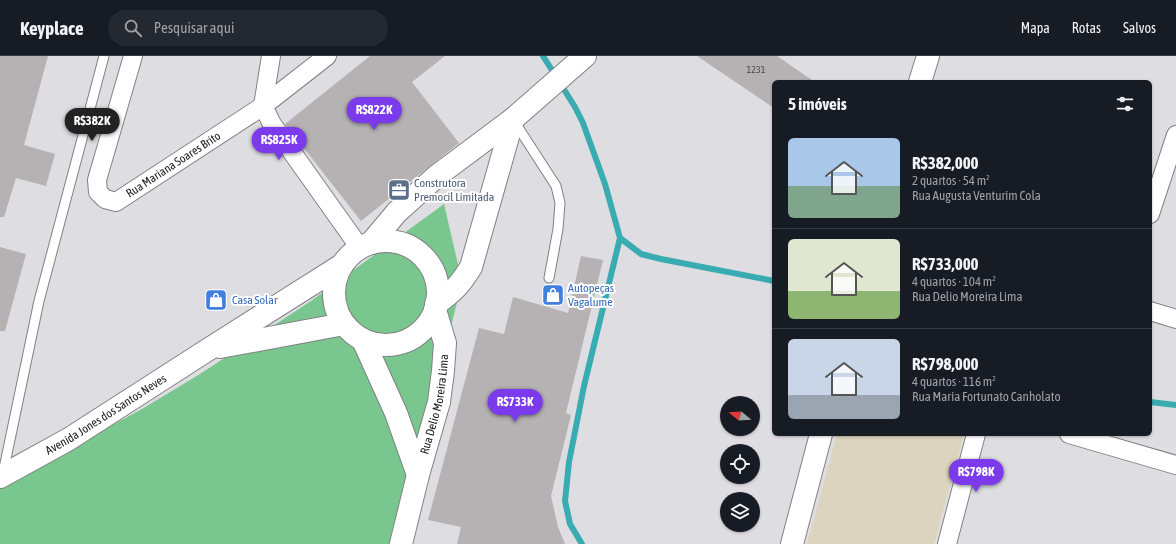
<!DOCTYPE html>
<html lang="pt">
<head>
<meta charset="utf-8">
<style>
	body { margin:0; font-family:"Asap Condensed",sans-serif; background:#242831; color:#f1f3f6; height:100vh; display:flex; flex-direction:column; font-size:15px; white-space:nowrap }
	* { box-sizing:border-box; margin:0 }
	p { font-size:13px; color:#9ea1a6 }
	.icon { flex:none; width:22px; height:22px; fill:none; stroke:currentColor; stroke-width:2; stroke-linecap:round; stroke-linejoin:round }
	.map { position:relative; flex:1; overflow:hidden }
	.details { position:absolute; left:772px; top:24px; width:380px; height:356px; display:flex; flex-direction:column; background:#171b24; border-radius:6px; box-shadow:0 1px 3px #0004 }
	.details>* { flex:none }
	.needle { width:26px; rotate:288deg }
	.controls { position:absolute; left:720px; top:340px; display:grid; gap:8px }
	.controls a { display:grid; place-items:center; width:40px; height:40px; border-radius:50%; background:#171b24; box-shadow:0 1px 3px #0004; font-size:20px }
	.price { position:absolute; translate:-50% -34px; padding:0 9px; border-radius:14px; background:#7c3aed; color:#fff; font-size:13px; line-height:26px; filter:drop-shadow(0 1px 2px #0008) }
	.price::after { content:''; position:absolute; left:50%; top:24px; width:12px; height:9px; margin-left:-6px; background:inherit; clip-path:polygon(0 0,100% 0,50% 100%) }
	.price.selected { background:#222; color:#fff }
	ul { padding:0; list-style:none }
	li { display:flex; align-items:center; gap:12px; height:100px; padding:0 16px }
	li+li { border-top:1px solid #363941 }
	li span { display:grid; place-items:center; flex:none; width:112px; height:80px; border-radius:6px; color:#555 }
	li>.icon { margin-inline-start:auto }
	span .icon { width:48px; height:48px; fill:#fffc; stroke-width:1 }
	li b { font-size:17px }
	h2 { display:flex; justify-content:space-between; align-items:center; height:48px; padding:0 16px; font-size:17px }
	header { display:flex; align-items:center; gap:24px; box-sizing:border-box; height:56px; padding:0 20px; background:#171b24; border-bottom:1px solid #363941 }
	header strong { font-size:19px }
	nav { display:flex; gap:22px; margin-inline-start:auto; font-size:14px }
	.search { width:280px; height:36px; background:#242831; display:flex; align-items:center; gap:10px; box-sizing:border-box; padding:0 14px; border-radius:22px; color:#9ea1a6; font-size:15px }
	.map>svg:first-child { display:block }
	.industrial { fill:#dcd4bf }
	.grass { fill:#79c68e }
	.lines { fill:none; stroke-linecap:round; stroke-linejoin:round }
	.stream { stroke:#38acb0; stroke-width:6 }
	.building { fill:#b6b2b4 }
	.lane-casing { stroke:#818184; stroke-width:11 }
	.street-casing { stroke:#818184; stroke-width:20 }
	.secondary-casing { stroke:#818184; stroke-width:24 }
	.highway-casing { stroke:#818184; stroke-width:24 }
	.lane { stroke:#fff; stroke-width:9 }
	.street { stroke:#fff; stroke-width:18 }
	.secondary { stroke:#fff; stroke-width:22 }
	.highway { stroke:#fff; stroke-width:22 }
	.labels { text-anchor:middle; stroke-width:4; stroke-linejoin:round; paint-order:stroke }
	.number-label { font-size:10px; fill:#474648 }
	.street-label { font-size:12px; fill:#222224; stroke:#fff }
	.service-label { font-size:12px; fill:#4e5e75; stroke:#fff; text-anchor:start }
	.shop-label { font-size:12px; fill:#366cbe; stroke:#fff; text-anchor:start }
</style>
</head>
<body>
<header>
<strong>Keyplace</strong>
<div class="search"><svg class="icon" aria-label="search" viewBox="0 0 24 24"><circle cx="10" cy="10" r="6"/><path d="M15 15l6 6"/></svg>Pesquisar aqui</div>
<nav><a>Mapa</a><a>Rotas</a><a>Salvos</a></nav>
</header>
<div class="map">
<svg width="1176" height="488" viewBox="0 0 1176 488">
	<rect width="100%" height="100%" fill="#dedde2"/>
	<path class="industrial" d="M 837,378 L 964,378 L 934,488 L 807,488 Z"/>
	<path class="grass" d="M 444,148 L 462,226 L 428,364 L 395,488 L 0,488 L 0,430 L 142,353 L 200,318 L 311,245 Z"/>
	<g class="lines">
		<path class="stream" d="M 543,0 L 575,51 L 583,67 L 605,128 L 620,182 L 584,330 L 569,406 L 565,445 L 570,468 L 582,488
			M 620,182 L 641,198 L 661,203 L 774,225
			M 1150,346 L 1176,349"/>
	</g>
	<path class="building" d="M 0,0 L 48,0 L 24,89 L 55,98 L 46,130 L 16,122 L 4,161 L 0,161 Z
		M 370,0 L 445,0 L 412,26 L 459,87 L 361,165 L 285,68 Z
		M 697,0 L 777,0 L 815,26 L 774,26 L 774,52 Z
		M 0,191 L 26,198 L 5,275 L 0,275 Z
		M 581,200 L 603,204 L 566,357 L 571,359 L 551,440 L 558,471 L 565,488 L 457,488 L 461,471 L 428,464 L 479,272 L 504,278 L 513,241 L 568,257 Z"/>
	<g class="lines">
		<g class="lane-casing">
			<path id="lane" d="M 514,65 L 556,130 L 560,147 L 558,173 L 549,222
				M 3,417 L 39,245 L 104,0"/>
		</g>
		<g class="street-casing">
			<g id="street">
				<path id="s1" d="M 133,0 L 97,124 L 98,136 L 105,143 L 116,146 L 263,50 L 327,0"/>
				<path d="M 271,0 L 263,50 L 272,68 L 360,192"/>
				<path d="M 1150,158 L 1176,79"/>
				<path d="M 1150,255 L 1176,263"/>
				<path d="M 1069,378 L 1176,409"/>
				<path d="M 947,488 L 976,378"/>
			</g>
		</g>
		<g class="secondary-casing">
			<g id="secondary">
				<path d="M 920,26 L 928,0"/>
				<path d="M 363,284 L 396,357 L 418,419"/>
				<path id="s2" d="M 401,488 L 418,419 L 439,346 L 443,315 L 445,287 L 435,254"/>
				<path d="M 792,488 L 821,378"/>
			</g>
		</g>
		<g class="highway-casing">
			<g id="highway">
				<circle cx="386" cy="237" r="52"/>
				<path d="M 371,187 L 397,156 L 438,119 L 513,63 L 585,0"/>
				<path d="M 436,248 C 453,236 460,229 471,211 L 513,63"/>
				<path d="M 220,291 L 344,268"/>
				<path id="s3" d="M 0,421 L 69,383 L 209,293 L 342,209"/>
			</g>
		</g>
		<use href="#lane" class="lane"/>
		<use href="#street" class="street"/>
		<use href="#secondary" class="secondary"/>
		<use href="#highway" class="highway"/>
	</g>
	<defs>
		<g id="office-square" transform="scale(1.15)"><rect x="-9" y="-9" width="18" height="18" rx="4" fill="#5c6f8a" stroke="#fff"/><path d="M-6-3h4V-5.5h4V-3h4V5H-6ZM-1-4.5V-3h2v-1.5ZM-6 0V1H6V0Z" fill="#fff"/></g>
		<g id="shop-square" transform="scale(1.15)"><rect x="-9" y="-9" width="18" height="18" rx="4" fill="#3f7fe0" stroke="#fff"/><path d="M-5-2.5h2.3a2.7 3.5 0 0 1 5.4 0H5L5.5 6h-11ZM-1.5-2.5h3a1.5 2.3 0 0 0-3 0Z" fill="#fff"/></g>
	</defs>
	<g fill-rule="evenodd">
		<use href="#office-square" x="399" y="134"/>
		<use href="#shop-square" x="553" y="239"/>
		<use href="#shop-square" x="216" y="244"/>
	</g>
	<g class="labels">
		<g class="number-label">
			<text x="756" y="17">1231</text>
		</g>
		<g class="street-label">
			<text dy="4" stroke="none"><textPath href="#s1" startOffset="231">Rua Mariana Soares Brito</textPath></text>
			<text dy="4" stroke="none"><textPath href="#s2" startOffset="144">Rua Delio Moreira Lima</textPath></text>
			<text dy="4" stroke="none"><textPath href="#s3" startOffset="123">Avenida Jones dos Santos Neves</textPath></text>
		</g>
		<g class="service-label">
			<text x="414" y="131">Construtora<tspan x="414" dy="14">Premocil Limitada</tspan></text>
		</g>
		<g class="shop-label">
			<text x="568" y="236">Autopeças<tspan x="568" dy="14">Vagalume</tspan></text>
			<text x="232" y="248">Casa Solar</text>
		</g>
	</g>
</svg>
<div class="controls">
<a><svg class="needle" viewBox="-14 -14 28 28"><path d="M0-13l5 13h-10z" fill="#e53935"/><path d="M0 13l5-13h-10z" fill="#9ea1a6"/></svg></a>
<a><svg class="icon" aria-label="locate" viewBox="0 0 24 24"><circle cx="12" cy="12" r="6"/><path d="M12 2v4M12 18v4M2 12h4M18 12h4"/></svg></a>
<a><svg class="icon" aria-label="layers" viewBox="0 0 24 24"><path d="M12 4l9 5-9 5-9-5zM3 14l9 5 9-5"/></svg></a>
</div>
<b class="price" style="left:374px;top:75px">R$822K</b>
<b class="price selected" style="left:92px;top:86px">R$382K</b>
<b class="price" style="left:279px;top:105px">R$825K</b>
<b class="price" style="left:515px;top:367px">R$733K</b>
<b class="price" style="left:976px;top:437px">R$798K</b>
<section class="details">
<h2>5 imóveis<svg class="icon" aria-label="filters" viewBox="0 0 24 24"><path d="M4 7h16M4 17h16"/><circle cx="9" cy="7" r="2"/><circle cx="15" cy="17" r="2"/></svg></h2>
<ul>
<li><span style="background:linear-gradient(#a9c7e8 60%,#7fa58c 0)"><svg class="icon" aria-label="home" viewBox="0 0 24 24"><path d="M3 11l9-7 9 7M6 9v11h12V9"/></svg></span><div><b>R$382,000</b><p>2 quartos · 54 m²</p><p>Rua Augusta Venturim Cola</p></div></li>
<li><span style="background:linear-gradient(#dfe7d0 65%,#8fb573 0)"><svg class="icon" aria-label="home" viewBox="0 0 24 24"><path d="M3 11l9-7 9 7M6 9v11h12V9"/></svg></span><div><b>R$733,000</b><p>4 quartos · 104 m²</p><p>Rua Delio Moreira Lima</p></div></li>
<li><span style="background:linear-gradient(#c9d6e8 70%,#9aa5b1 0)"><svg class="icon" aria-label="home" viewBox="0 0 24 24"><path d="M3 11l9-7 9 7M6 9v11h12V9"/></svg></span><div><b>R$798,000</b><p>4 quartos · 116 m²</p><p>Rua Maria Fortunato Canholato</p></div></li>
</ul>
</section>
</div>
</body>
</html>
